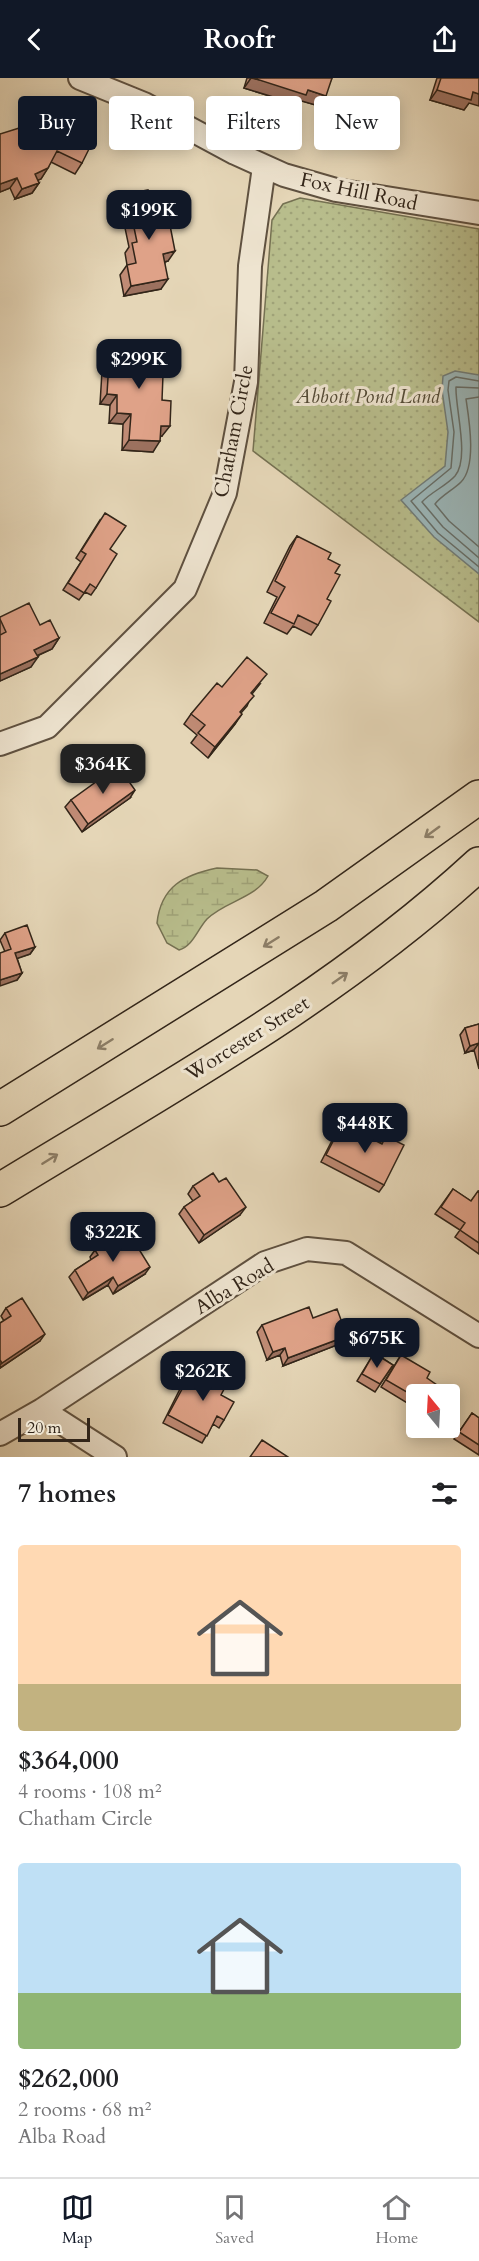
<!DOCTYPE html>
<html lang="en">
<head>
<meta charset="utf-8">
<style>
	body { margin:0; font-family:Cardo,serif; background:#f2f2f2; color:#202124; height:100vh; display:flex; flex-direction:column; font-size:22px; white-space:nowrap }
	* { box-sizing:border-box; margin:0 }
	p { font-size:20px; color:#757577 }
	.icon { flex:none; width:33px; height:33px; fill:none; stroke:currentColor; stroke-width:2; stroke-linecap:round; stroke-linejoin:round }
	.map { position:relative; height:1379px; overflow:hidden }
	.sheet { display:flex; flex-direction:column; background:#fff; flex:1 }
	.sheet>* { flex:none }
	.guide { position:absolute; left:18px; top:18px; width:444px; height:54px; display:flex; gap:12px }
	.needle { width:39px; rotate:342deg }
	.controls { position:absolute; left:406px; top:1306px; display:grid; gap:12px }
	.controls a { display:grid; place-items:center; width:54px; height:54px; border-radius:6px; background:#fff; box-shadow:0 3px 15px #0003; font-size:30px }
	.scale { position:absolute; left:18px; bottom:15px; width:72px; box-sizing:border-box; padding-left:6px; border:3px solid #322519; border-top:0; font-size:16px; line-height:21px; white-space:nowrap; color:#322519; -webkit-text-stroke:4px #eee4d0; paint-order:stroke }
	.price { position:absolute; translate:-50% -51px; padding:0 14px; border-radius:12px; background:#111827; color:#fff; font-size:20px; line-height:39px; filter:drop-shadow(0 2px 3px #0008) }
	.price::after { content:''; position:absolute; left:50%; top:36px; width:18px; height:14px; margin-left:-9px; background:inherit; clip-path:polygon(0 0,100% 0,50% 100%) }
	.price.on { background:#222; color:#fff }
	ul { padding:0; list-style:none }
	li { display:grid; align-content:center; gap:12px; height:318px; padding:0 18px }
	li span { display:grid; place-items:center; height:186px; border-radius:6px; color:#555 }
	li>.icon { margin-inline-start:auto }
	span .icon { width:108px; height:108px; fill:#fffc; stroke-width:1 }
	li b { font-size:26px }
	h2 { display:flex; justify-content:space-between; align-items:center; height:72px; padding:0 18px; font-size:26px }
	.pill { padding:0 21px; border-radius:6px; background:#fff; box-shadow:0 3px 15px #0003; font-size:21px; line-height:54px }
	.pill.on { background:#111827; color:#fff }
	header { display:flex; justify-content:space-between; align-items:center; height:78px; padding:0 18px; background:#111827; color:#fff; font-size:27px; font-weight:800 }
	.tab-bar { display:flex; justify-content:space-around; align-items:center; height:84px; border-top:2px solid #e0e0e0; background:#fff; font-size:16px; color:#757577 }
	.tab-bar a { display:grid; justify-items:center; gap:3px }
	.tab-bar .on { color:#111827 }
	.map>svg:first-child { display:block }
	.wetland { fill:url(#wetland-marsh); stroke:#757152; stroke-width:1.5 }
	.park { fill:url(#park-dots); stroke:#757152; stroke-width:1.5 }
	.water { fill:#9ab6b9; stroke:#707c79; stroke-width:1.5 }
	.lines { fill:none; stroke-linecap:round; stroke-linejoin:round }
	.shore { stroke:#666e69; stroke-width:1.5 }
	.street-casing { stroke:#5f5140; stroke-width:26 }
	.highway-casing { stroke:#322519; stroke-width:36 }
	.street { stroke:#eee4d0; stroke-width:22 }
	.highway { stroke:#e5d6b7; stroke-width:33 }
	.wall { fill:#c08b75; stroke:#322519; stroke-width:1.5 }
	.shaded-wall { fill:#9c715f; stroke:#322519; stroke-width:1.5 }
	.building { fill:#dfa288; stroke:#322519; stroke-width:1.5 }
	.oneway { stroke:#8c7e68 }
	.labels { text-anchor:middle; stroke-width:6; stroke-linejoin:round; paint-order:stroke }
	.street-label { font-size:20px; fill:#322519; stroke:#eee4d0 }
	.park-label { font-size:20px; font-style:italic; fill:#544b36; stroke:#eee4d0 }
</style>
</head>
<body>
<header><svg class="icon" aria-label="back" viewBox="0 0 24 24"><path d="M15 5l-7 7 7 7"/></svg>Roofr<svg class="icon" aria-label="share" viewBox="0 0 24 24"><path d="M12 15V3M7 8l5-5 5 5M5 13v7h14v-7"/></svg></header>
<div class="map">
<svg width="479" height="1379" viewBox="0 0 479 1379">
	<defs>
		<pattern id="wetland-marsh" width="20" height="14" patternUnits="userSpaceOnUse" patternTransform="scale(1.5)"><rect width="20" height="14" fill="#b8bd8c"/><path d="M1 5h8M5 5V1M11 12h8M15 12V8" fill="none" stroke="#9fa278"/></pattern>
		<pattern id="park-dots" width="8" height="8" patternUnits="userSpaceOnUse" patternTransform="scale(1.5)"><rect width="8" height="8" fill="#b8bd8c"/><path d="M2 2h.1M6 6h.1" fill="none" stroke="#9fa278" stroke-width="1.8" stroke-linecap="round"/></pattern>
	</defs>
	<rect width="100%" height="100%" fill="#e5d6b7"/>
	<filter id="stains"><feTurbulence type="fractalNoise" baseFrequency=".00333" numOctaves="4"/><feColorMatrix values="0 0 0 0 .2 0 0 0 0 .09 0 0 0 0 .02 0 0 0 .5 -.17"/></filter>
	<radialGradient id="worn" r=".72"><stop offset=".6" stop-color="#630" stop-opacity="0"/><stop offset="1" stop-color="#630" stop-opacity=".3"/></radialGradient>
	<path class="wetland" d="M 217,790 L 257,792 L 268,798 C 255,821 225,823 207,841 C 197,852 193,868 179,872 L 167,865 L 157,845 C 161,808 184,797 217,790 Z"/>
	<path class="park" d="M 300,120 L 479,151 L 479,544 L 253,373 L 272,142 L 283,126 Z"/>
	<path class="water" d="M 455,293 L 479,297 L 479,496 L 434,459 L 401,422 L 445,388 L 448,354 L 442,312 L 443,298 Z"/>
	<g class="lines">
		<path class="shore" d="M 479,303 L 456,299 L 449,303 L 448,312 L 454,354 L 451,390 L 411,423 L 438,455 L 479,489
			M 479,310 L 456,309 C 455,330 470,380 455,398 C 446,408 431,414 422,424 L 443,449 L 479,480
			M 479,319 L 466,321 C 469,341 477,388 461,404 C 453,412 442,417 435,426 L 449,443 L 479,469"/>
		<g class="street-casing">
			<path id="street" d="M 80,0 L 144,26 L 235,75 L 284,97 L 336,112 L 479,135
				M 0,666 L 47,649 L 185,511 L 225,415 L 246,304 L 250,188 L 264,89
				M 42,1332 L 115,1379
				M 0,1356 L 42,1332 L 265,1185 L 307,1171 L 346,1175 L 479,1258"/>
		</g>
		<g class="highway-casing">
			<path id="highway" d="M 0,1031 L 326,828 L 479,719
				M 0,1112 C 165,1011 336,918 479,786"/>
		</g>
		<use href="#street" class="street"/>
		<use href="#highway" class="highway"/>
	</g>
	<path class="wall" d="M 247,0 L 332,0 L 319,28 L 302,23 L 299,27 L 244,10 Z
		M 437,0 L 479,0 L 469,25 L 464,32 L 430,22 Z
		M 34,52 L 79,57 L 82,85 L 75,96 L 51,84 L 41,101 L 38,102 L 39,105 L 32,115 L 15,121 L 10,110 L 0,114 L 0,56 Z
		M 127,116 L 152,135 L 168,183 L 165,184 L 161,211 L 124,218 L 120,197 L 127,187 L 125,175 L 129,169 L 120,126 Z
		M 110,267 L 156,297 L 162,322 L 162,358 L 161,358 L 153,374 L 122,372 L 123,346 L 109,345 L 110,327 L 100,326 L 103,277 Z
		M 100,442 L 110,471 L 96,510 L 91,517 L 85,514 L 79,522 L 63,512 L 81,484 L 76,480 Z
		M 297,458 L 328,481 L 335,495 L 318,547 L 311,557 L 293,548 L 287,556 L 264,545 L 277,519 L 267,514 L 290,468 Z
		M 0,539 L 40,547 L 59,560 L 52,571 L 37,578 L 31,589 L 0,603 Z
		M 260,606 L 252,616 L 247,628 L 241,635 L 235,646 L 208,680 L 191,665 L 197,657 L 184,646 L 191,636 L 222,609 Z
		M 130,720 L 82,754 L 65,729 L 71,722 Z
		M 5,855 L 35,869 L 30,876 L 17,880 L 22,895 L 17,902 L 0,862 Z
		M 479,946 L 479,991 L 474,972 L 465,975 L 460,957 L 465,950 Z
		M 342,1046 L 380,1065 L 386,1058 L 384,1107 L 379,1114 L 321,1084 L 337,1053 Z
		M 219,1104 L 240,1137 L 199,1165 L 179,1136 L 184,1129 L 193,1123 L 188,1116 L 193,1108 Z
		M 453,1111 L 471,1123 L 479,1113 L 479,1176 L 455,1159 L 460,1152 L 435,1136 Z
		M 95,1172 L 145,1196 L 113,1216 L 108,1207 L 83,1222 L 69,1199 L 75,1192 L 91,1182 L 90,1179 Z
		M 6,1230 L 40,1263 L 0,1290 L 0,1245 L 4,1243 L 1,1238 Z
		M 313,1240 L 342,1265 L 283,1288 L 280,1277 L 267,1282 L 257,1254 L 262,1247 Z
		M 374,1275 L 393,1287 L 375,1314 L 357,1303 Z
		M 401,1277 L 417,1317 L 417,1331 L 381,1309 Z
		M 205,1287 L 221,1317 L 224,1342 L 219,1350 L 213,1346 L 202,1365 L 163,1345 L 180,1311 L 186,1304 L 192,1308 Z
		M 472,1335 L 479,1340 L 479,1377 L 454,1361 Z"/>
	<path class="shaded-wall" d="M 251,0 L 308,12 L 326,18 L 319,28 L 302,23 L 299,27 L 244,10 Z
		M 437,12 L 473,14 L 479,16 L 479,28 L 469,25 L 464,32 L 430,22 Z
		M 48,90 L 41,101 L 28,106 L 35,96 Z
		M 17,100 L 10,110 L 0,114 L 0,106 Z
		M 39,105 L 32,115 L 15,121 L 22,111 Z
		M 175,173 L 168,183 L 156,186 L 163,176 Z
		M 168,201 L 161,211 L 124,218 L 131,208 Z
		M 107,316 L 117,317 L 110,327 L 100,326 Z
		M 117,335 L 131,336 L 123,346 L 109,345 Z
		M 161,348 L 170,348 L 162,358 L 154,358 Z
		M 129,362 L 160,363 L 153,374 L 122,372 Z
		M 59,560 L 52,571 L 27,582 L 34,572 Z
		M 38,579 L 31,589 L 0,603 L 0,596 Z
		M 242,636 L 235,646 L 208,680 L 215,669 Z
		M 135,712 L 130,720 L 82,754 L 88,746 Z
		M 35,869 L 30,876 L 10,883 L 15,875 Z
		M 22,895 L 17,902 L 0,908 L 0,902 Z
		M 479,965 L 474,972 L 465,975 L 470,968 Z
		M 246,1129 L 240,1137 L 199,1165 L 204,1157 Z
		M 150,1189 L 145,1196 L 113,1216 L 118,1208 Z
		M 113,1199 L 108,1207 L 83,1222 L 88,1215 Z
		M 45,1256 L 40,1263 L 0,1290 L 0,1287 L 2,1285 Z
		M 347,1258 L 342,1265 L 283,1288 L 288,1280 Z
		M 285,1270 L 280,1277 L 267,1282 L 273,1274 Z"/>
	<path class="building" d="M 253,0 L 332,0 L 326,18 L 308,12 L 306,17 Z
		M 441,0 L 479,0 L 479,16 L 473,14 L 471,22 L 437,12 Z
		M 89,37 L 79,57 L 93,63 L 82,85 L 57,73 L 48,90 L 35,96 L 39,105 L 22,111 L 17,100 L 0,106 L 0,56 L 32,46 L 34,52 Z
		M 148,112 L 152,135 L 167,132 L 175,173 L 163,176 L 168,201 L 131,208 L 127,187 L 136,185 L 132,165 L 137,164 L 127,116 Z
		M 110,267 L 157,269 L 156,297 L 163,297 L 162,322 L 171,323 L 170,348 L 161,348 L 160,363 L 129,362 L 131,336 L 117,335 L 117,317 L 107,316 Z
		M 105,435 L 126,448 L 110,471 L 117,476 L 96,510 L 90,506 L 84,515 L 68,505 L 86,476 L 81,473 Z
		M 297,458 L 331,475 L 328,481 L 340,487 L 335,495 L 340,497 L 327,521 L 331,523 L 318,547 L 298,537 L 294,546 L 271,535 L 285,509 L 275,503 Z
		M 29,525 L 40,547 L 50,542 L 59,560 L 34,572 L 38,579 L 0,596 L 0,557 L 6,554 L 0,541 L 0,539 Z
		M 247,579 L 267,596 L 251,615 L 254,618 L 240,634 L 242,636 L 215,669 L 198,655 L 205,647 L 191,636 L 217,605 L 222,609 Z
		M 118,688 L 135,712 L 88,746 L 71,722 Z
		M 27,847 L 35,869 L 15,875 L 22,895 L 0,902 L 0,875 L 11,871 L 5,855 Z
		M 479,946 L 479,966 L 479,965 L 470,968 L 465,950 Z
		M 342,1046 L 382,1066 L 386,1058 L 404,1067 L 384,1107 L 326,1077 Z
		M 213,1095 L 219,1104 L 226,1100 L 246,1129 L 204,1157 L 184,1129 L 200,1118 L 193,1108 Z
		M 453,1111 L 471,1123 L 478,1113 L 479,1113 L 479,1165 L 460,1152 L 465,1145 L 441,1129 Z
		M 127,1152 L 150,1189 L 118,1208 L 113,1199 L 88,1215 L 75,1192 L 98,1177 L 95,1172 Z
		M 22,1220 L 45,1256 L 2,1285 L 0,1282 L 0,1245 L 11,1238 L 6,1230 Z
		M 309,1229 L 313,1240 L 337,1231 L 347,1258 L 288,1280 L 285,1270 L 273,1274 L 262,1247 Z
		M 374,1275 L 393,1287 L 380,1306 L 362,1296 Z
		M 401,1277 L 430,1294 L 427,1300 L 437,1307 L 431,1317 L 417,1317 L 417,1320 L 386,1302 Z
		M 205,1287 L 230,1300 L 221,1317 L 234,1324 L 224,1342 L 217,1338 L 207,1358 L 168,1337 L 186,1304 L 193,1308 Z
		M 472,1335 L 479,1340 L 479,1367 L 459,1354 Z
		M 262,1362 L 288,1379 L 250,1379 Z"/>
	<defs><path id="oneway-shaft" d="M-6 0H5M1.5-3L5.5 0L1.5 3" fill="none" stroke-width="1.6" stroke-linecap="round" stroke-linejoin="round" transform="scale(1.5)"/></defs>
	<g class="oneway">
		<use href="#oneway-shaft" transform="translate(432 754) rotate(144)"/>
		<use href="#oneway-shaft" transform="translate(271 864) rotate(148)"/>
		<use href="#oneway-shaft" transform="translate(340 900) rotate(-35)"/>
		<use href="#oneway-shaft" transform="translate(105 966) rotate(148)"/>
		<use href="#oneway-shaft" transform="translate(50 1081) rotate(-32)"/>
	</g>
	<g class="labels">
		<g class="street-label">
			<text transform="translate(359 113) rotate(12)" y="7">Fox Hill Road</text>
			<text transform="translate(233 353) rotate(-79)" y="7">Chatham Circle</text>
			<text transform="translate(247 960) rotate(-32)" y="7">Worcester Street</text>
			<text transform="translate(234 1208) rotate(-31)" y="7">Alba Road</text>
		</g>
		<g class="park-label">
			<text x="368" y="325">Abbott Pond Land</text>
		</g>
	</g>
	<rect width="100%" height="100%" filter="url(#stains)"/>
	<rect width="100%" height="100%" fill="url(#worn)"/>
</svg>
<div class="controls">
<a><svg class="needle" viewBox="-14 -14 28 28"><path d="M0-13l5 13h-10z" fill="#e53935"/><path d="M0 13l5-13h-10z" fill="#757577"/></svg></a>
</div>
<div class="scale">20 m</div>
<b class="price" style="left:149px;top:163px">$199K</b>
<b class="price" style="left:139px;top:312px">$299K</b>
<b class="price on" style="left:103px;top:717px">$364K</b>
<b class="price" style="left:365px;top:1076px">$448K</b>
<b class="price" style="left:113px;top:1185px">$322K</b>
<b class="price" style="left:377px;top:1291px">$675K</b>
<b class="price" style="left:203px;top:1324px">$262K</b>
<div class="guide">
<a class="pill on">Buy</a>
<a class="pill">Rent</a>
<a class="pill">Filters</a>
<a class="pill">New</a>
</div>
</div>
<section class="sheet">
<h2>7 homes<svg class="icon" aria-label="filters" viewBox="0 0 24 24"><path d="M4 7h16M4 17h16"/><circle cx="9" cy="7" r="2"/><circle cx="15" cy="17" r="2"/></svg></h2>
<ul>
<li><span style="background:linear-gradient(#ffd9b3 75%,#c2b280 0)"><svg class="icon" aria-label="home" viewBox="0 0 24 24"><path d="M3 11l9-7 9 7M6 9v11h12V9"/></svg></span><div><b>$364,000</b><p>4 rooms · 108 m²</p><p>Chatham Circle</p></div></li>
<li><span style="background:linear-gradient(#bfe0f5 70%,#8fb573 0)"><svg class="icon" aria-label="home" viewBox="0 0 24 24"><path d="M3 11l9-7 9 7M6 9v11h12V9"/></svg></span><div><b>$262,000</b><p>2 rooms · 68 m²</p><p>Alba Road</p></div></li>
</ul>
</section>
<nav class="tab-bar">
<a class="on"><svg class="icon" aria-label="map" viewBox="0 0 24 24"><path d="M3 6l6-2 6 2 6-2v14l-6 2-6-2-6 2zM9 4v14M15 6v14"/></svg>Map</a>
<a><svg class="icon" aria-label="saved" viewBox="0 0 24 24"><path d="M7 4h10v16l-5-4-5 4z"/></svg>Saved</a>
<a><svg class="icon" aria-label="home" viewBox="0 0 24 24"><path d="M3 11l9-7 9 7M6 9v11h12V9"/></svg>Home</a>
</nav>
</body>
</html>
